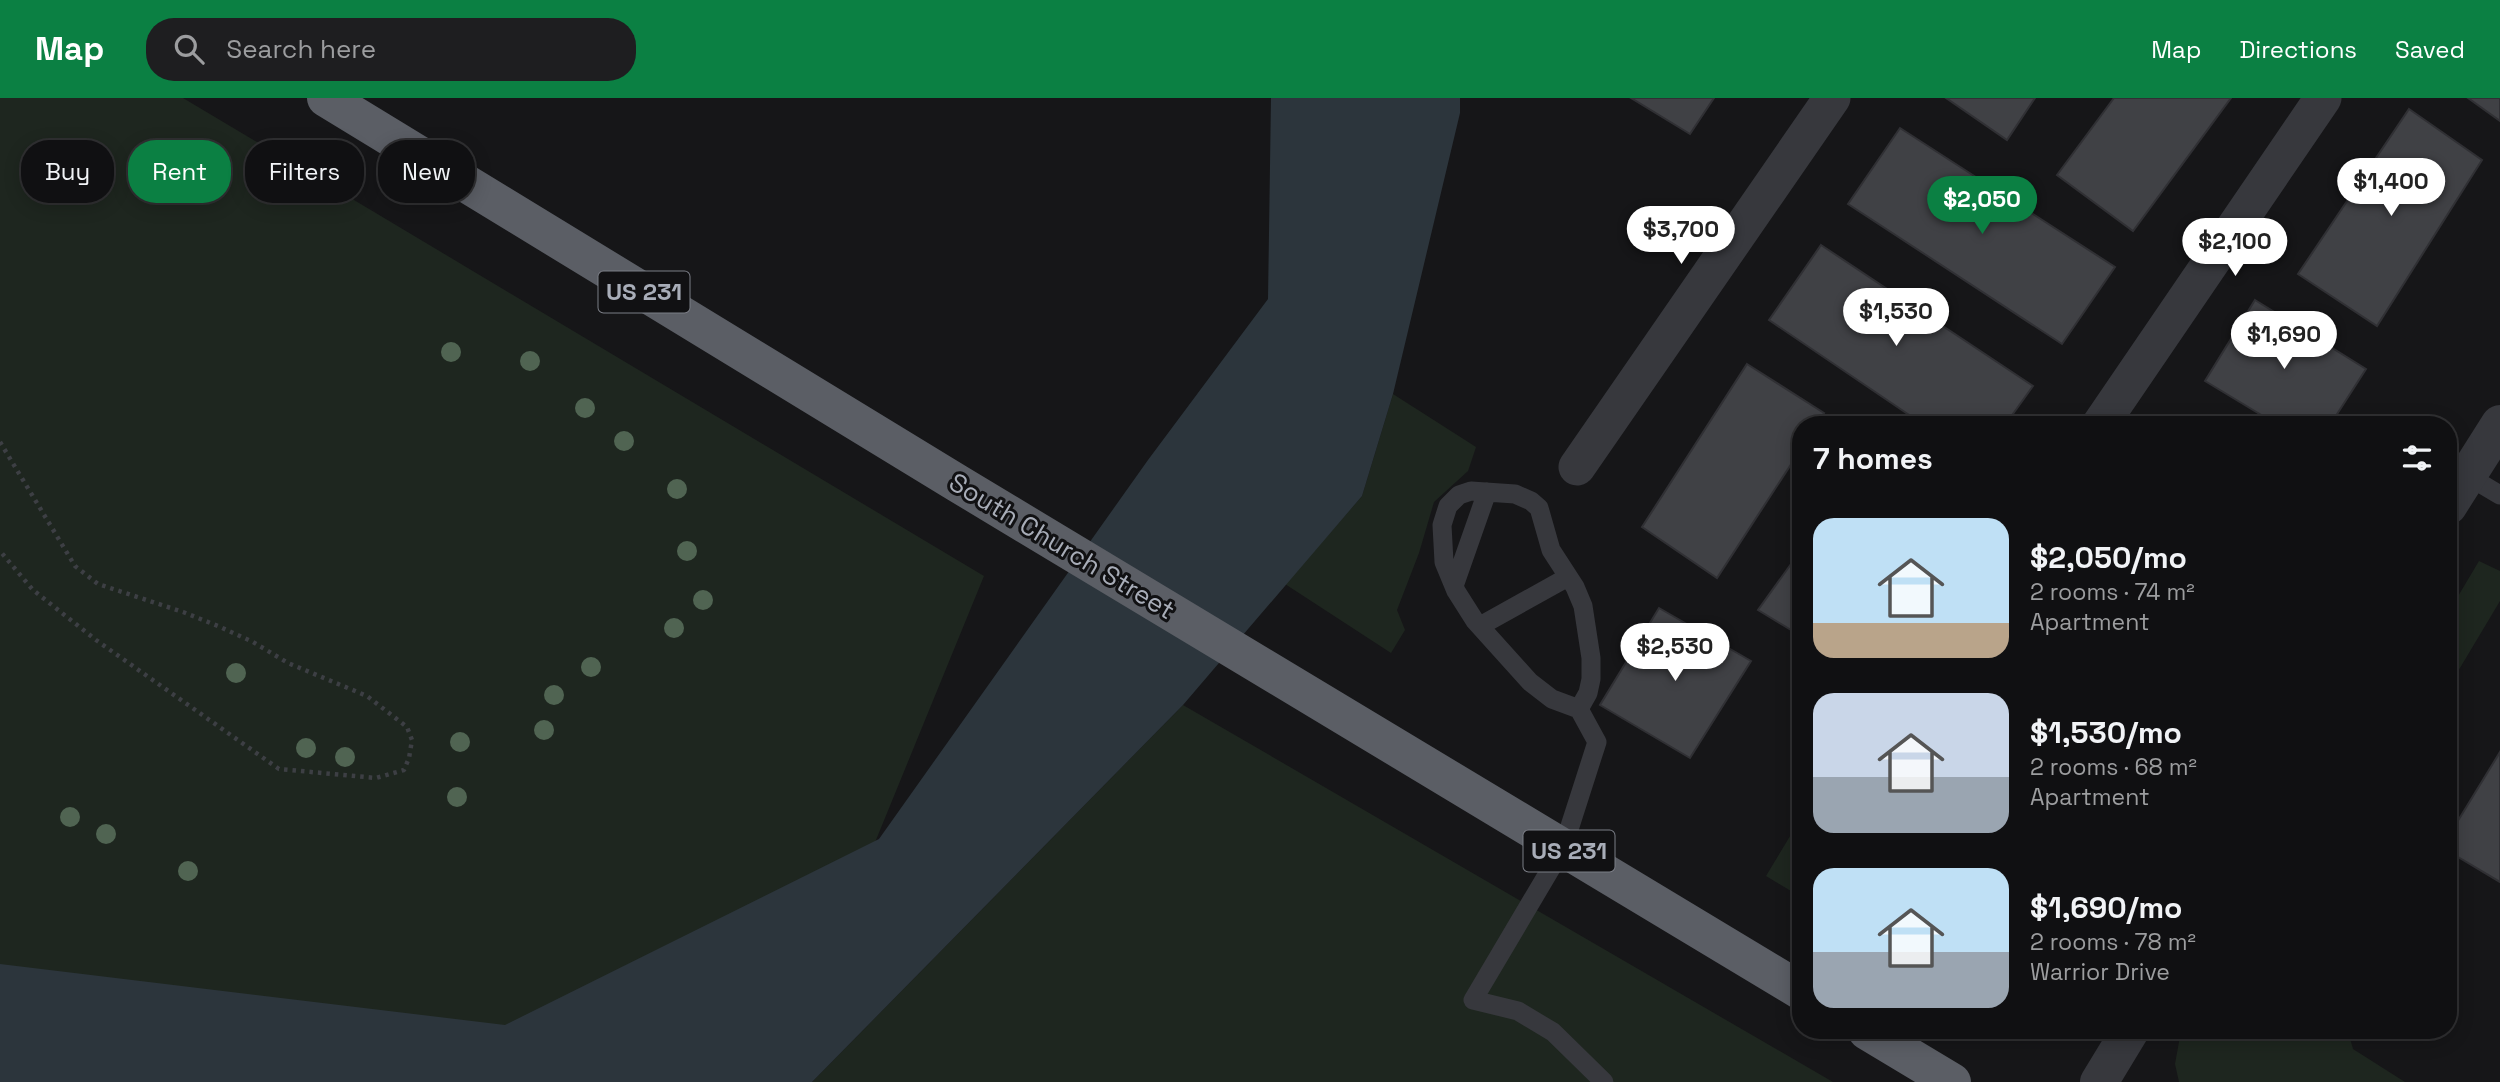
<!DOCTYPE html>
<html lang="en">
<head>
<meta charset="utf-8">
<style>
	body { margin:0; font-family:"Space Grotesk",sans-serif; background:#1e1e20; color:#f1f3f6; height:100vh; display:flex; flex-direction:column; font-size:26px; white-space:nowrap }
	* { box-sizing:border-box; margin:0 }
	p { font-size:23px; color:#9c9d9f }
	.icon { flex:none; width:38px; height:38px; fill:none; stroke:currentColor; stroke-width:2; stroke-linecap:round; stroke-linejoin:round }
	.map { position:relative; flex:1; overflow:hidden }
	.details { position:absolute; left:1792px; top:318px; width:665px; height:623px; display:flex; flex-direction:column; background:#101012; border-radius:28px; box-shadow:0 4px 18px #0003,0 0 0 2px #303032 }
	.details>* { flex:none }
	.top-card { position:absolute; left:21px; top:42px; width:665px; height:63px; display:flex; gap:14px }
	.price { position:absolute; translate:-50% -60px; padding:0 16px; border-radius:24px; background:#fff; color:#222; font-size:23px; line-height:46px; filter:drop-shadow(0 2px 4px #0008) }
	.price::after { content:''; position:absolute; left:50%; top:42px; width:21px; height:16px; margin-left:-10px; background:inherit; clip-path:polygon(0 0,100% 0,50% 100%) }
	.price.active { background:#0b8043; color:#fff }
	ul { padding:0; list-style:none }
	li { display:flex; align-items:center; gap:21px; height:175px; padding:0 21px }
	li span { display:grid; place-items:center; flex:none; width:196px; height:140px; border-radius:21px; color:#555 }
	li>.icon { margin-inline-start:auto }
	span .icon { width:84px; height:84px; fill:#fffc; stroke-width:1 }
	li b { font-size:30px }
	h2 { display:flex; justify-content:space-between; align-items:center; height:84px; padding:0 21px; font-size:30px }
	.pill { padding:0 24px; border-radius:28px; background:#101012; box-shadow:0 4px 18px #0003,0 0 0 2px #303032; font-size:24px; line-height:63px }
	.pill.active { background:#0b8043; color:#fff }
	header { display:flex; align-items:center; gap:42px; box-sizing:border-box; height:98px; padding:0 35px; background:#0b8043; color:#fff }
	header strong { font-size:33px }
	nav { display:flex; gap:38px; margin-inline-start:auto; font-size:24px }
	.search { width:490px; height:63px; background:#1e1e20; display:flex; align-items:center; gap:18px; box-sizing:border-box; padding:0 24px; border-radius:28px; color:#9c9d9f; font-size:26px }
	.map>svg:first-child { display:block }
	.green { fill:#1e261f }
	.water { fill:#2c353c }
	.building { fill:#404145; stroke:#303034; stroke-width:2 }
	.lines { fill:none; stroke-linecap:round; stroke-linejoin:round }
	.path { stroke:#3d3f44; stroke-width:4.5; stroke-dasharray:3.5 5; stroke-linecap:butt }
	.service { stroke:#37383d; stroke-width:19 }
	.minor { stroke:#37383d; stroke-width:37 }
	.tertiary { stroke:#37383d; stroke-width:38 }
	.trunk { stroke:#5b5e65; stroke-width:38 }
	.tree { fill:#506452 }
	.labels { text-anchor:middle; stroke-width:6; stroke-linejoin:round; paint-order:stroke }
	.shield { fill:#111113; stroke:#7b7e86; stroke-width:2 }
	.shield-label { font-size:24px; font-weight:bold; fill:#a8adb8 }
	.street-label { font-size:26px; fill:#a8adb8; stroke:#111113 }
</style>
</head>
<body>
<header>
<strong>Map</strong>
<div class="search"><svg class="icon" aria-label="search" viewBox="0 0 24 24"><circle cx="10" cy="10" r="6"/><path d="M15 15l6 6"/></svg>Search here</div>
<nav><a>Map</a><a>Directions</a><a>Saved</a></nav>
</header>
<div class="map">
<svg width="2500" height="984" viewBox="0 0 2500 984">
	<rect width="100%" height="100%" fill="#161618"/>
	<path class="green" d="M 0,0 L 183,0 L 984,478 L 777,984 L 0,984 Z
		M 1393,296 L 1476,349 L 1468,373 L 1434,404 L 1419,455 L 1397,512 L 1405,532 L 1391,555 L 1285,486 L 1362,398 Z
		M 2479,463 L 2500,473 L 2500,503 L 2448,590 L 2448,515 Z
		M 1183,607 L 1833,984 L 812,984 Z
		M 1801,720 L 1801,799 L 1766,778 Z
		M 2181,933 L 2348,933 L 2353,951 L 2405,984 L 2179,984 L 2175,966 Z"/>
	<path class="water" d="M 1271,0 L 1460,0 L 1460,15 L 1393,296 L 1362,398 L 1183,607 L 812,984 L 0,984 L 0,866 L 505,927 L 879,741 L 1148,362 L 1268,201 Z"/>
	<path class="building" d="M 1631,0 L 1714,0 L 1690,36 Z
		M 1946,0 L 2035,0 L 2007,42 Z
		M 2114,0 L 2231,0 L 2133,133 L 2057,77 Z
		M 2468,0 L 2500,0 L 2500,23 Z
		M 2409,11 L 2482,62 L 2377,228 L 2298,176 Z
		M 1900,30 L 2115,169 L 2062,246 L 1848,106 Z
		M 1821,147 L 2033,288 L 2005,327 L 1924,327 L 1769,222 Z
		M 2255,202 L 2366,271 L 2330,327 L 2278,327 L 2205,283 Z
		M 1747,266 L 1824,315 L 1816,327 L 1801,327 L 1801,351 L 1717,480 L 1642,429 Z
		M 1801,452 L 1801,538 L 1758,512 Z
		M 1659,510 L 1751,563 L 1690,660 L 1600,607 Z
		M 2500,654 L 2500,784 L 2448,753 L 2448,739 Z"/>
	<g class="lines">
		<path class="path" d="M 0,344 L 75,468 L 98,486 L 183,514 L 218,528 L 253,544 L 288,565 L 367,598 L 407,629 L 412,642 L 409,660 L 404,672 L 376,680 L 279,671 L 96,542 L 33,492 L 0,453"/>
		<path class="service" d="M 2468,378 L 2500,397
			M 1454,488 L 1487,394
			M 1480,528 L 1568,479
			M 1579,611 L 1588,595 L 1591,581 L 1591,560 L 1583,508 L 1575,489 L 1551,452 L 1539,410 L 1531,403 L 1515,396 L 1471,393 L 1459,397 L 1448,408 L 1442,427 L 1444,464 L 1456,493 L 1475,523 L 1530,584 L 1552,601 L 1579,611 L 1597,644 L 1563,750 L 1473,902 L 1518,913 L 1553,934 L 1604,984"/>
		<path class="minor" d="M 2100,327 L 2323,0
			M 1577,369 L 1832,0"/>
		<path class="tertiary" d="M 2448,408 L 2500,326
			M 2099,984 L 2130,933"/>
		<path class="trunk" d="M 326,0 L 957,385 L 1801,893
			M 1867,933 L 1952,984"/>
	</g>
	<g class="tree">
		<circle cx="451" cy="254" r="10"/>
		<circle cx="530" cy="263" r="10"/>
		<circle cx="585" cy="310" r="10"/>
		<circle cx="624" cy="343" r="10"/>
		<circle cx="677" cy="391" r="10"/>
		<circle cx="687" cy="453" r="10"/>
		<circle cx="703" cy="502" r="10"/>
		<circle cx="674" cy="530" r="10"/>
		<circle cx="591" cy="569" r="10"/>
		<circle cx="236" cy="575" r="10"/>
		<circle cx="554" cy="597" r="10"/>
		<circle cx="544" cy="632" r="10"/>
		<circle cx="460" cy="644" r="10"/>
		<circle cx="306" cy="650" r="10"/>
		<circle cx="345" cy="659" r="10"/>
		<circle cx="457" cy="699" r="10"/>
		<circle cx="70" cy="719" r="10"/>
		<circle cx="106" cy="736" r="10"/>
		<circle cx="188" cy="773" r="10"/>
	</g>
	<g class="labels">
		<g class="shield">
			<rect x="598.5" y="173.5" width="91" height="41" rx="5"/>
			<rect x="1523.5" y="732.5" width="91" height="41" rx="5"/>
		</g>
		<g class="shield-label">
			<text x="644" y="202">US 231</text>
			<text x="1569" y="761">US 231</text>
		</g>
		<g class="street-label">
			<text transform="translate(1062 448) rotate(31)" y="9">South Church Street</text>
		</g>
	</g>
</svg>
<b class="price" style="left:2391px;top:120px">$1,400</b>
<b class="price active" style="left:1982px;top:138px">$2,050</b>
<b class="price" style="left:1681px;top:168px">$3,700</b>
<b class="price" style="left:2235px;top:180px">$2,100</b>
<b class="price" style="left:1896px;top:250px">$1,530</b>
<b class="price" style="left:2284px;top:273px">$1,690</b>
<b class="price" style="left:1675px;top:585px">$2,530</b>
<div class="top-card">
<a class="pill">Buy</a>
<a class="pill active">Rent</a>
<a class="pill">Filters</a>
<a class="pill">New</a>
</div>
<section class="details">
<h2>7 homes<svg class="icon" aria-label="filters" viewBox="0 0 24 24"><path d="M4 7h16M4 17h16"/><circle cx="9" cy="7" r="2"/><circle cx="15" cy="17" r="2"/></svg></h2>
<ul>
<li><span style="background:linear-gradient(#bfe0f5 75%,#b9a48a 0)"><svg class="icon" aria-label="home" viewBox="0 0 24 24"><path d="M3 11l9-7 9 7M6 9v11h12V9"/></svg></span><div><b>$2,050/mo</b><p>2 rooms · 74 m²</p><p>Apartment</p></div></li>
<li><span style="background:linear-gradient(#c9d6e8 60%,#9aa5b1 0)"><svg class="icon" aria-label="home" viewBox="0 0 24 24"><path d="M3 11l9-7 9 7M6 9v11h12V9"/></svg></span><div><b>$1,530/mo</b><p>2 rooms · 68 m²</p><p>Apartment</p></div></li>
<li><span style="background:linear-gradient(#bfe0f5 60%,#9aa5b1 0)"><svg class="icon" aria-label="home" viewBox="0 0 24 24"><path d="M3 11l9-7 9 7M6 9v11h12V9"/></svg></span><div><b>$1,690/mo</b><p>2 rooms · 78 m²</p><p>Warrior Drive</p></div></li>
</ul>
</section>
</div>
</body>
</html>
